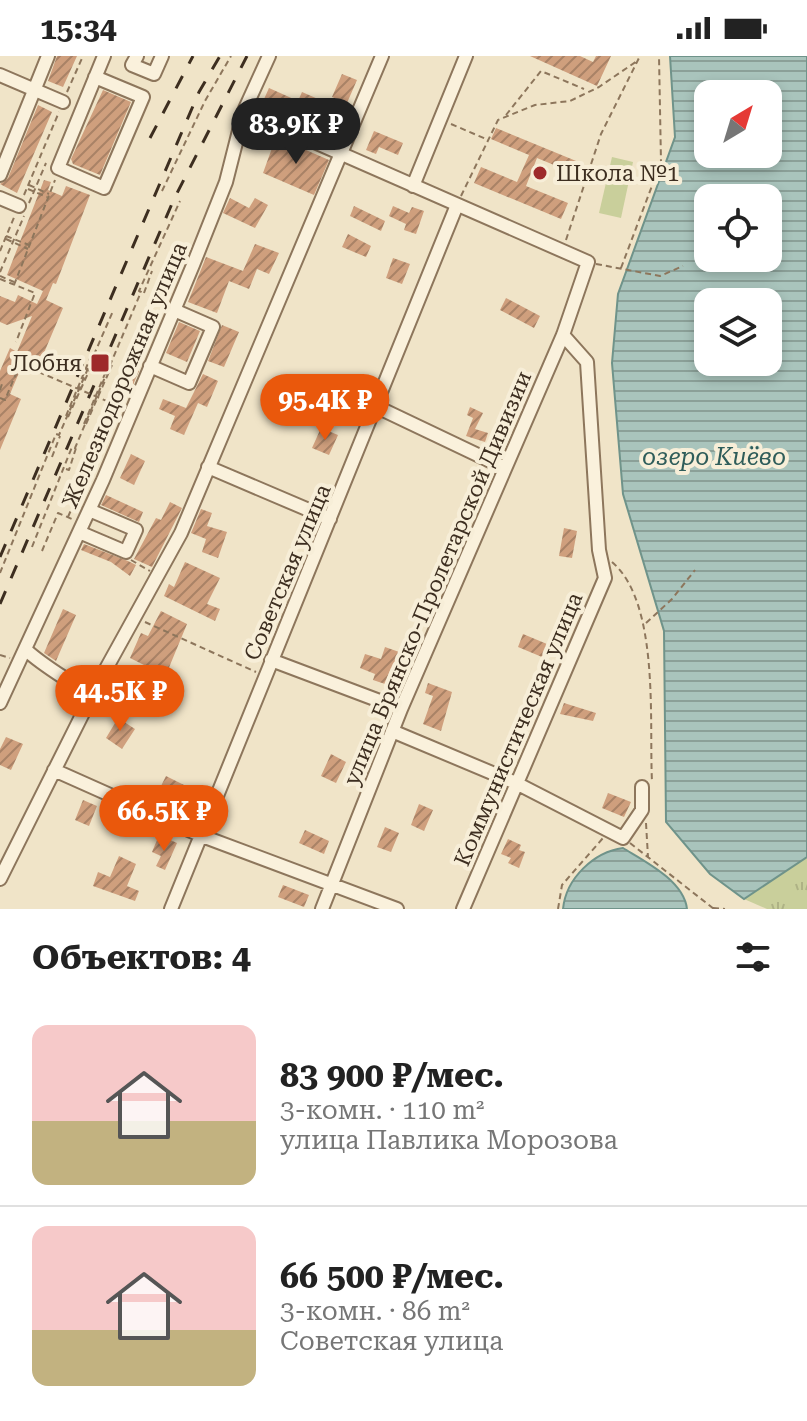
<!DOCTYPE html>
<html lang="ru">
<head>
<meta charset="utf-8">
<style>
	body { margin:0; font-family:"Roboto Serif",serif; background:#f6f6f6; color:#222; height:100vh; display:flex; flex-direction:column; font-size:30px; white-space:nowrap }
	* { box-sizing:border-box; margin:0 }
	p { font-size:26px; color:#767676 }
	.icon { flex:none; width:44px; height:44px; fill:none; stroke:currentColor; stroke-width:2; stroke-linecap:round; stroke-linejoin:round }
	.map { position:relative; height:853px; overflow:hidden }
	.drawer { display:flex; flex-direction:column; background:#fff; flex:1 }
	.drawer>* { flex:none }
	.needle { width:52px; rotate:38deg }
	.buttons { position:absolute; left:694px; top:24px; display:grid; gap:16px }
	.buttons a { display:grid; place-items:center; width:88px; height:88px; border-radius:16px; background:#fff; box-shadow:0 4px 12px #0003; font-size:40px }
	.price { position:absolute; translate:-50% -68px; padding:0 18px; border-radius:28px; background:#ea580c; color:#fff; font-size:26px; line-height:52px; filter:drop-shadow(0 2px 4px #0008) }
	.price::after { content:''; position:absolute; left:50%; top:48px; width:24px; height:18px; margin-left:-12px; background:inherit; clip-path:polygon(0 0,100% 0,50% 100%) }
	.price.active { background:#222; color:#fff }
	ul { padding:0; list-style:none }
	li { display:flex; align-items:center; gap:24px; height:200px; padding:0 32px }
	li+li { border-top:2px solid #e0e0e0 }
	li span { display:grid; place-items:center; flex:none; width:224px; height:160px; border-radius:16px; color:#555 }
	li>.icon { margin-inline-start:auto }
	span .icon { width:96px; height:96px; fill:#fffc; stroke-width:1 }
	li b { font-size:34px }
	h2 { display:flex; justify-content:space-between; align-items:center; height:96px; padding:0 32px; font-size:34px }
	.status { display:flex; justify-content:space-between; align-items:center; height:56px; padding:0 40px; background:#fff; direction:ltr }
	.status svg { height:22px; fill:currentColor }
	.map>svg:first-child { display:block }
	.grass { fill:url(#grass-tufts) }
	.park { fill:#c9cf9b }
	.water { fill:url(#water-rules); stroke:#6f938a; stroke-width:2; fill-rule:evenodd }
	.building { fill:url(#building-hatch) }
	.lines { fill:none; stroke-linecap:round; stroke-linejoin:round }
	.minor-casing { stroke:#8d765c; stroke-width:16 }
	.path { stroke:#8d765c; stroke-width:2; stroke-dasharray:6 4; stroke-linecap:butt }
	.minor { stroke:#faf1dc; stroke-width:12 }
	.rail { stroke:#3d2e20; stroke-width:3; stroke-dasharray:14 14; stroke-linecap:butt }
	.path-bridge { stroke:#8d765c; stroke-width:2; stroke-dasharray:6 4; stroke-linecap:butt }
	.poi-dot { fill:#9e2a2b; stroke:#f7eed8; stroke-width:3 }
	.labels { text-anchor:middle; stroke-width:8; stroke-linejoin:round; paint-order:stroke }
	.poi-label { font-size:22px; fill:#3d2e20; stroke:#f7eed8; text-anchor:start }
	.street-label { font-size:22px; fill:#3d2e20; stroke:#f7eed8 }
	.water-label { font-size:24px; font-style:italic; fill:#2f5d5a; stroke:#f7eed8 }
</style>
</head>
<body>
<div class="status"><b>15:34</b><svg viewBox="0 0 49 12"><path d="M0 12V9h3v3zM5 12V6h3v6zM10 12V3h3v9zM15 12V0h3v12zM26 1h20v11H26zM47 4h2v5h-2z"/></svg></div>
<div class="map">
<svg width="807" height="853" viewBox="0 0 807 853">
	<defs>
		<pattern id="grass-tufts" width="24" height="20" patternUnits="userSpaceOnUse" patternTransform="scale(2)"><rect width="24" height="20" fill="#c9cf9b"/><path d="M3 7l-1-3M5 7V3M7 7l1-3M15 17l-1-3M17 17v-4M19 17l1-3" fill="none" stroke="#aeb285"/></pattern>
		<pattern id="water-rules" width="6" height="5" patternUnits="userSpaceOnUse" patternTransform="scale(2)"><rect width="6" height="5" fill="#a9c4bc"/><path d="M0 2.5h6" fill="none" stroke="#8ba098"/></pattern>
		<pattern id="building-hatch" width="6" height="6" patternUnits="userSpaceOnUse" patternTransform="scale(2)"><rect width="6" height="6" fill="#cf9f7d"/><path d="M-1 1l2-2M0 6l6-6M5 7l2-2" fill="none" stroke="#a98266"/></pattern>
	</defs>
	<rect width="100%" height="100%" fill="#f0e4c8"/>
	<path class="grass" d="M 807,801 L 807,853 L 767,853 L 744,843 Z"/>
	<path class="park" d="M 612,101 L 633,106 L 621,162 L 599,157 Z"/>
	<path class="water" d="M 670,0 L 807,0 L 807,801 L 744,843 L 710,818 L 666,766 L 664,575 L 623,438 L 612,307 L 618,238 L 675,81 ZM 708,38 L 768,38 L 768,98 L 708,98 ZM 708,142 L 768,142 L 768,202 L 708,202 ZM 708,246 L 768,246 L 768,306 L 708,306 Z
		M 623,792 C 646,806 684,825 687,853 L 563,853 C 566,822 594,796 623,792 Z"/>
	<path class="building" d="M 57,0 L 77,0 L 63,31 L 48,25 Z
		M 530,0 L 580,0 L 593,6 L 596,0 L 611,0 L 597,30 Z
		M 342,18 L 357,24 L 347,47 L 332,41 Z
		M 269,32 L 298,45 L 302,36 L 318,43 L 314,52 L 345,65 L 336,86 L 260,52 Z
		M 103,34 L 131,46 L 100,119 L 73,108 L 71,103 Z
		M 38,49 L 52,56 L 17,137 L 0,128 L 8,122 Z
		M 496,72 L 581,107 L 576,118 L 537,102 L 526,130 L 568,147 L 561,163 L 474,127 L 481,111 L 517,126 L 529,99 L 491,83 Z
		M 374,75 L 403,87 L 398,99 L 379,91 L 376,98 L 366,94 Z
		M 276,81 L 329,104 L 314,139 L 263,117 Z
		M 44,124 L 51,126 L 48,134 L 62,140 L 66,130 L 90,139 L 56,228 L 53,227 L 46,244 L 63,252 L 35,318 L 21,312 L 10,338 L 21,343 L 0,394 L 0,315 L 10,292 L 17,296 L 32,260 L 7,269 L 0,266 L 0,240 L 15,246 L 18,239 L 37,248 L 43,235 L 7,219 Z
		M 230,142 L 249,152 L 255,142 L 268,149 L 255,172 L 223,157 Z
		M 354,150 L 385,165 L 381,175 L 350,160 Z
		M 393,150 L 409,157 L 412,151 L 424,155 L 416,178 L 404,174 L 406,168 L 389,160 Z
		M 348,178 L 371,190 L 366,201 L 342,191 Z
		M 255,188 L 279,197 L 269,218 L 257,213 L 249,233 L 229,225 L 217,257 L 188,246 L 206,201 L 243,215 Z
		M 393,202 L 410,208 L 402,228 L 386,222 Z
		M 506,242 L 540,260 L 534,272 L 500,254 Z
		M 179,266 L 200,275 L 187,306 L 166,297 Z
		M 222,269 L 239,276 L 224,311 L 208,305 Z
		M 125,309 L 139,315 L 130,336 L 118,331 Z
		M 203,318 L 218,325 L 207,351 L 198,347 L 184,379 L 170,373 L 175,360 L 159,353 L 163,343 L 186,352 Z
		M 470,351 L 483,357 L 475,373 L 488,377 L 485,386 L 466,380 L 473,362 L 467,359 Z
		M 321,372 L 338,379 L 329,399 L 312,392 Z
		M 131,398 L 145,405 L 134,429 L 120,422 Z
		M 106,439 L 143,456 L 139,466 L 101,449 Z
		M 170,446 L 182,452 L 152,511 L 134,503 L 156,462 L 161,464 Z
		M 201,453 L 212,457 L 207,470 L 227,476 L 218,502 L 202,496 L 206,483 L 191,477 Z
		M 564,472 L 577,475 L 572,502 L 559,500 Z
		M 84,488 L 128,505 L 136,509 L 130,520 L 111,506 L 81,494 Z
		M 185,506 L 220,522 L 207,548 L 220,553 L 215,565 L 164,540 L 169,528 L 174,531 Z
		M 63,553 L 76,559 L 56,605 L 44,597 Z
		M 161,555 L 187,568 L 163,626 L 167,628 L 159,650 L 143,644 L 154,614 L 130,602 L 141,577 L 148,580 Z
		M 523,578 L 547,588 L 542,601 L 518,591 Z
		M 385,591 L 402,597 L 396,614 L 391,612 L 385,628 L 373,624 L 375,618 L 360,612 L 365,598 L 381,603 Z
		M 428,627 L 452,636 L 441,675 L 423,668 L 433,640 L 425,637 Z
		M 564,647 L 596,657 L 593,665 L 560,658 Z
		M 118,662 L 135,673 L 122,693 L 106,682 Z
		M 6,681 L 23,688 L 11,714 L 0,709 L 0,693 Z
		M 331,698 L 346,706 L 336,727 L 321,720 Z
		M 166,720 L 186,730 L 180,743 L 159,734 Z
		M 608,737 L 631,746 L 624,761 L 602,752 Z
		M 83,744 L 97,750 L 89,770 L 75,764 Z
		M 419,748 L 433,754 L 424,775 L 411,769 Z
		M 385,771 L 399,777 L 391,796 L 377,791 Z
		M 305,774 L 329,785 L 324,798 L 299,787 Z
		M 168,783 L 177,787 L 165,814 L 156,810 L 161,800 L 152,796 L 157,784 L 166,788 Z
		M 508,783 L 521,789 L 519,794 L 525,796 L 519,812 L 508,807 L 511,802 L 501,798 Z
		M 119,800 L 136,808 L 127,830 L 139,835 L 135,845 L 93,830 L 98,816 L 110,821 Z
		M 283,829 L 309,839 L 304,851 L 278,841 Z"/>
	<g class="lines">
		<g class="minor-casing">
			<path id="minor" d="M 137,0 L 132,9 L 154,18 L 162,0
				M 0,19 L 63,46
				M 95,21 L 143,41 L 104,132 L 58,112 L 104,0
				M 244,55 L 588,206 L 563,279 L 401,653 L 322,853
				M 0,119 L 48,0
				M 413,130 L 466,0
				M 0,142 L 19,150
				M 150,310 L 189,327 L 213,271 L 174,254
				M 377,351 L 505,412
				M 208,411 L 330,463
				M 79,476 L 126,496 L 136,474 L 89,454
				M 25,593 C 45,612 70,624 92,641
				M 271,604 L 401,653
				M 0,647 L 103,424 L 193,209 L 226,126 L 244,55 L 269,0
				M 392,675 L 516,727 L 623,782 L 642,754 L 642,731
				M 54,714 L 202,780 L 397,853
				M 0,823 L 96,631 L 181,477 L 382,0
				M 171,853 L 457,149
				M 463,853 L 605,522 L 599,494 L 587,306 L 563,279"/>
		</g>
		<path class="path" d="M 67,36 L 83,0
			M 506,59 L 541,15 L 584,33
			M 451,68 L 486,83
			M 29,129 L 49,138
			M 28,133 L 47,141
			M 162,135 L 205,45 L 231,0
			M 24,139 L 59,56
			M 461,140 L 498,64 L 535,49 L 570,45 L 599,31 L 637,5
			M 29,147 L 46,107
			M 6,180 L 29,189
			M 6,183 L 28,193
			M 566,184 L 601,78 L 640,0
			M 0,195 L 15,159
			M 596,208 L 660,220 L 683,210
			M 621,212 L 661,106 L 659,0
			M 0,216 L 24,160
			M 0,220 L 14,226
			M 0,223 L 35,237 L 16,286
			M 14,229 L 55,124
			M 144,237 L 152,215
			M 0,334 L 2,328
			M 0,342 L 5,344 L 20,308
			M 66,360 L 91,300
			M 68,361 L 95,302
			M 84,368 L 109,308
			M 86,368 L 112,309
			M 52,401 L 60,380
			M 66,413 L 69,414 L 76,392
			M 68,461 L 116,349
			M 32,491 L 72,391 L 75,392 L 141,236 L 139,235 L 180,145
			M 42,495 L 58,457 L 72,463
			M 131,504 L 150,515
			M 612,506 C 660,547 649,666 652,726
			M 0,517 L 56,378 L 59,379 L 113,255
			M 145,566 L 256,616
			M 646,567 L 672,543 L 695,514
			M 0,599 L 10,602
			M 646,767 L 648,801
			M 630,787 L 714,853
			M 713,852 L 725,853
			M 558,853 L 562,829 L 603,782"/>
		<use href="#minor" class="minor"/>
		<path class="rail" d="M 150,82 L 193,0
			M 0,501 L 199,36 L 220,0
			M 0,548 L 174,143 L 247,0"/>
		<path class="path-bridge" d="M 20,308 L 116,349"/>
	</g>
	<g class="poi-dot">
		<circle cx="540" cy="117" r="8"/>
		<rect x="90" y="297" width="20" height="20" rx="4"/>
	</g>
	<g class="labels">
		<g class="poi-label">
			<text x="556" y="125">Школа №1</text>
			<text x="82" y="315" text-anchor="end">Лобня</text>
		</g>
		<g class="street-label">
			<text transform="translate(124 319) rotate(-67)" y="8">Железнодорожная улица</text>
			<text transform="translate(287 516) rotate(-67)" y="8">Советская улица</text>
			<text transform="translate(437 522) rotate(-67)" y="8">улица Брянско-Пролетарской Дивизии</text>
			<text transform="translate(518 673) rotate(-67)" y="8">Коммунистическая улица</text>
		</g>
		<g class="water-label">
			<text x="714" y="409">озеро Киёво</text>
		</g>
	</g>
</svg>
<div class="buttons">
<a><svg class="needle" viewBox="-14 -14 28 28"><path d="M0-13l5 13h-10z" fill="#e53935"/><path d="M0 13l5-13h-10z" fill="#767676"/></svg></a>
<a><svg class="icon" aria-label="locate" viewBox="0 0 24 24"><circle cx="12" cy="12" r="6"/><path d="M12 2v4M12 18v4M2 12h4M18 12h4"/></svg></a>
<a><svg class="icon" aria-label="layers" viewBox="0 0 24 24"><path d="M12 4l9 5-9 5-9-5zM3 14l9 5 9-5"/></svg></a>
</div>
<b class="price active" style="left:296px;top:110px">83.9K ₽</b>
<b class="price" style="left:325px;top:386px">95.4K ₽</b>
<b class="price" style="left:120px;top:677px">44.5K ₽</b>
<b class="price" style="left:164px;top:797px">66.5K ₽</b>
</div>
<section class="drawer">
<h2>Объектов: 4<svg class="icon" aria-label="filters" viewBox="0 0 24 24"><path d="M4 7h16M4 17h16"/><circle cx="9" cy="7" r="2"/><circle cx="15" cy="17" r="2"/></svg></h2>
<ul>
<li><span style="background:linear-gradient(#f6c9c9 60%,#c2b280 0)"><svg class="icon" aria-label="home" viewBox="0 0 24 24"><path d="M3 11l9-7 9 7M6 9v11h12V9"/></svg></span><div><b>83 900 ₽/мес.</b><p>3-комн. · 110 m²</p><p>улица Павлика Морозова</p></div></li>
<li><span style="background:linear-gradient(#f6c9c9 65%,#c2b280 0)"><svg class="icon" aria-label="home" viewBox="0 0 24 24"><path d="M3 11l9-7 9 7M6 9v11h12V9"/></svg></span><div><b>66 500 ₽/мес.</b><p>3-комн. · 86 m²</p><p>Советская улица</p></div></li>
</ul>
</section>
</body>
</html>
